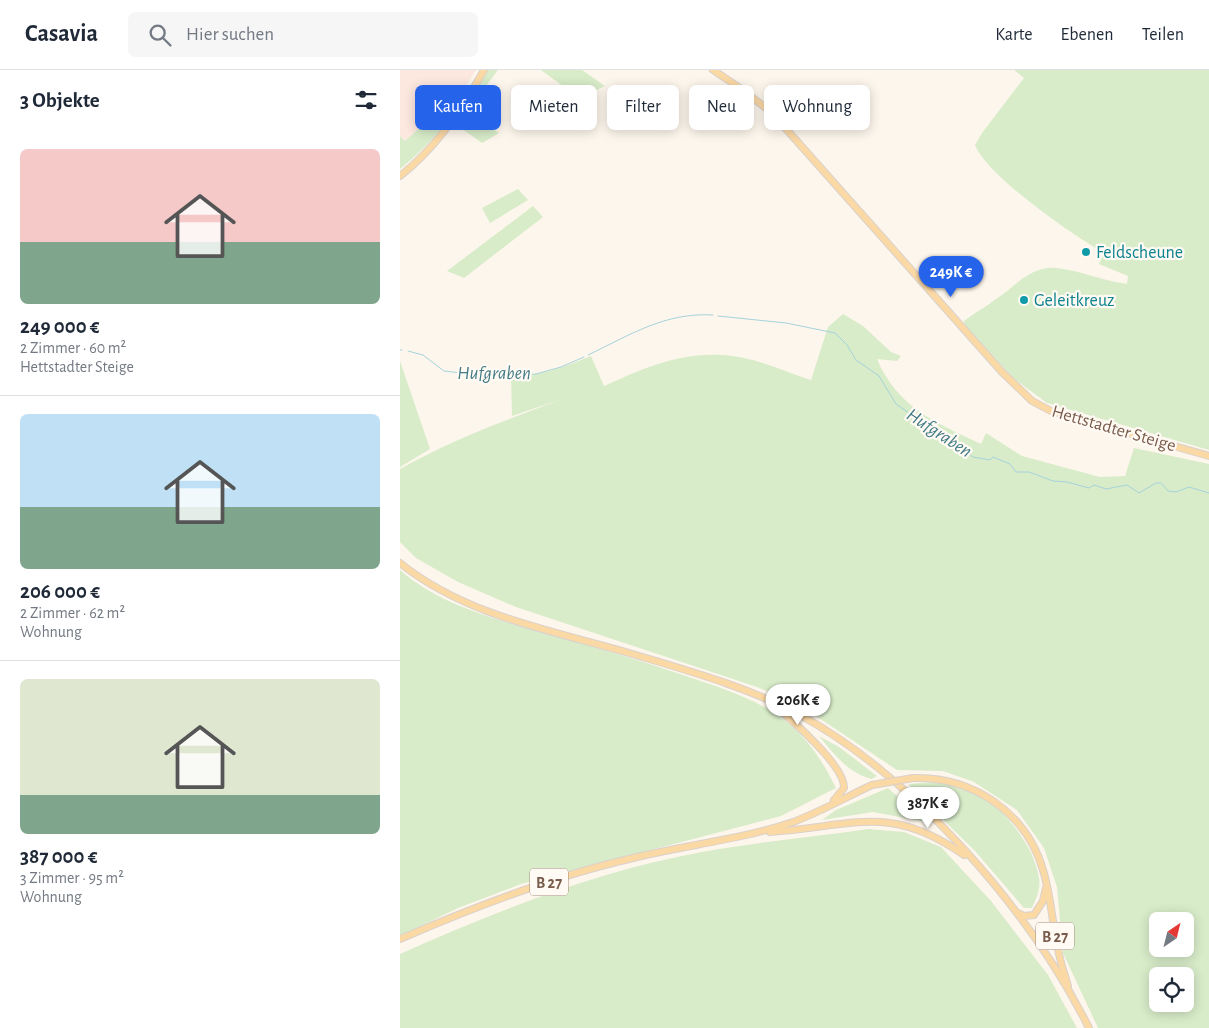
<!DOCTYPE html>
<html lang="de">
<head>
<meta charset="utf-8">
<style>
	body { margin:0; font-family:"Alegreya Sans",sans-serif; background:#f6f6f7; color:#1f2937; height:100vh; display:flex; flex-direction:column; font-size:19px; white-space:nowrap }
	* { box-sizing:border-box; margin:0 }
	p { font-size:16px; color:#747a83 }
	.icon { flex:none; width:28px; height:28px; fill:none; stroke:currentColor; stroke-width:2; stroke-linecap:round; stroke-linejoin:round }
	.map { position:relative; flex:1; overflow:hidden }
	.side { display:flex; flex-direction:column; background:#fff; width:400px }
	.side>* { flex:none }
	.hud { position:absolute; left:15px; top:15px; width:475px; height:45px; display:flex; gap:10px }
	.needle { width:32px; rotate:35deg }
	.controls { position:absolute; left:749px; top:842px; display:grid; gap:10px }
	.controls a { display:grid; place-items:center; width:45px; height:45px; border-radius:8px; background:#fff; box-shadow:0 2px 12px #0003; font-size:25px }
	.price { position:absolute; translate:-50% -42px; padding:0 11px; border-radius:18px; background:#fff; color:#222; font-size:16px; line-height:32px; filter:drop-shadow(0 1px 2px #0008) }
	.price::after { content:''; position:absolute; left:50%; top:30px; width:15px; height:11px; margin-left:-8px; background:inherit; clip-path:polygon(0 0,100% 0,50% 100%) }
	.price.current { background:#2563eb; color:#fff }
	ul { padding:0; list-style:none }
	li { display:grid; align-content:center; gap:10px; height:265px; padding:0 20px }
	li+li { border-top:1px solid #e0e1e3 }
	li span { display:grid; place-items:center; height:155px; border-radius:8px; color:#555 }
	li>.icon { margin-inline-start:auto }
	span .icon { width:90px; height:90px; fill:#fffc; stroke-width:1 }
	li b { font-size:21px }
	h2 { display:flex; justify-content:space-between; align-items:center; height:60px; padding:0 20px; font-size:21px }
	.tag { padding:0 18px; border-radius:8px; background:#fff; box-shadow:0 2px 12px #0003; font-size:18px; line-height:45px }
	.tag.current { background:#2563eb; color:#fff }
	header { display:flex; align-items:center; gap:30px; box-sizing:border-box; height:70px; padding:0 25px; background:#fff; border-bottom:1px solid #e0e1e3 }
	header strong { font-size:24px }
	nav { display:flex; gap:28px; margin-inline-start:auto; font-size:18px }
	.search { width:350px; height:45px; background:#f6f6f7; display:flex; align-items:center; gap:12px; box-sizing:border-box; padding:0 18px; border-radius:8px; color:#747a83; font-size:19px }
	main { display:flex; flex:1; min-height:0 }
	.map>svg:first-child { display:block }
	.commercial { fill:#fde8e0 }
	.green { fill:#d8ecc9; fill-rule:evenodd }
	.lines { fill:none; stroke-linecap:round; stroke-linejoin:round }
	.stream { stroke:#a5d3da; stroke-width:1 }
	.major-casing { stroke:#dad1cd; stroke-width:8 }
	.major { stroke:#fbd9a5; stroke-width:6 }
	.major-bridge-casing { stroke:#dad1cd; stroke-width:8; stroke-linecap:butt }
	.major-bridge { stroke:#fbd9a5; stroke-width:6 }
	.culture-dot { fill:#0f9aa8; stroke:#fffaf3; stroke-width:2 }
	.labels { text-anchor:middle; stroke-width:4.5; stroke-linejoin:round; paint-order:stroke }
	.shield { fill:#fffaf3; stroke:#a28b7f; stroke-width:1 }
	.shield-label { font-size:16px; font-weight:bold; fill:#7a5c4d }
	.culture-label { font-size:18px; fill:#0d838f; stroke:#fffaf3; text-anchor:start }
	.street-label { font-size:18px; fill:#7a5c4d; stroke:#fffaf3 }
	.water-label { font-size:19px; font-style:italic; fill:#437c86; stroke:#fffaf3 }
</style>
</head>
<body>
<header>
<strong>Casavia</strong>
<div class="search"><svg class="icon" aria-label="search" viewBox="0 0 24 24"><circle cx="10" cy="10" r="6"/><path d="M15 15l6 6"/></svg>Hier suchen</div>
<nav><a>Karte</a><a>Ebenen</a><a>Teilen</a></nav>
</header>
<main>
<section class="side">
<h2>3 Objekte<svg class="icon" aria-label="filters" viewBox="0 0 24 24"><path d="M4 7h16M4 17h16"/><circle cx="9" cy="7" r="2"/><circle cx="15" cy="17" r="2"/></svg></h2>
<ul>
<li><span style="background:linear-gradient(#f6c9c9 60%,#7fa58c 0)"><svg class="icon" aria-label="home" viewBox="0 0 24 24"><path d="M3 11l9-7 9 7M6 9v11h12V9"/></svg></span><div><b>249 000 €</b><p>2 Zimmer · 60 m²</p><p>Hettstadter Steige</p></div></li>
<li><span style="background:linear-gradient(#bfe0f5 60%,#7fa58c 0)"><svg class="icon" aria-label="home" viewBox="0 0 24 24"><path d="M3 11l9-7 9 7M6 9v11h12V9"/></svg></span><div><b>206 000 €</b><p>2 Zimmer · 62 m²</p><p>Wohnung</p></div></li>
<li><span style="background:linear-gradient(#dfe7d0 75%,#7fa58c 0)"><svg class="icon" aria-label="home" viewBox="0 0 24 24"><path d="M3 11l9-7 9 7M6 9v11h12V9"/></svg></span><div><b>387 000 €</b><p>3 Zimmer · 95 m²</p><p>Wohnung</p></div></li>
</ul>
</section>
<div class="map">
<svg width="809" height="958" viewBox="0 0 809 958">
	<rect width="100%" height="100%" fill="#fdf6ec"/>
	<path class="commercial" d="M 0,0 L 76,0 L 65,17 L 5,71 L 0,66 Z"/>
	<path class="green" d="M 88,0 L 98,0 L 67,41 L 99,63 L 82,73 L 58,56 Z
		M 141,0 L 182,0 L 205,16 L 179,28 Z
		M 614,0 L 809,0 L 809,380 L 647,333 L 613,308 L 564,254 L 564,251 C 574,243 586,237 596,229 C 615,217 630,196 656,198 C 680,200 703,211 727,214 L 728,206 L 699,194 L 704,183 C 673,165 588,107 575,75 L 582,63 L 624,8 Z
		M 65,17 L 56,30 L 60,32 C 42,60 26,78 0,99 L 0,66 L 5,71 Z
		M 118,119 L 128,130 L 90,153 L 82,138 Z
		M 133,136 L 143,147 L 64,208 L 47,201 Z
		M 443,244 L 463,256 L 491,282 L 501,286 L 497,291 L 477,289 C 497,337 536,353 581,374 L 586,363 L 622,386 L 700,407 L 725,406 L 734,378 L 809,394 L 809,958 L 698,958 L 663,883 L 657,817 L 644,778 L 617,740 L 574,712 L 543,701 L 497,700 L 398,634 L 357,617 L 116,537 L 58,512 L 16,488 L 0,472 L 0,399 C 51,370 106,350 162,329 L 112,346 L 111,306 C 141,306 164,297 191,286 L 204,316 C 241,299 280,282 322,285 C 352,286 383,301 411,310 L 428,257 ZM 758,851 L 785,851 L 785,879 L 758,879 ZM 758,906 L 785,906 L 785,934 L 758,934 Z
		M 0,291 L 30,379 L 0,397 Z
		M 0,500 C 35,531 82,545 126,558 C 180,573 234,588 286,606 C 321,618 361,630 389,654 C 410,671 424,694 436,718 L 381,746 L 121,814 L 58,838 L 0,866 Z
		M 419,666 L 439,677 L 477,706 L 471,709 C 447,702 435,685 419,666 Z
		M 532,712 C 545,714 558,715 570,720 C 601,734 634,774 639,808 C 641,818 636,829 632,838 L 624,838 L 575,781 L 511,718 L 509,714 Z
		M 488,718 L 526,752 L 473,742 L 422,750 L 436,740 Z
		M 468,759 L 504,762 L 541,777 L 591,831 L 648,905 L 677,958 L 0,958 L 0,884 C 97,841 197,801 302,782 C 357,772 413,767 468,759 Z"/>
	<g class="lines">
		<path class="stream" d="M 318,246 L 386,253 L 435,263 L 447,275 L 456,290 L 479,306 L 496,334 L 573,387 L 590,390 L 593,387 L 610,394 L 616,402 L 629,402 L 653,411 L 667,412 L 689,418 L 694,415 L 706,419 L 727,415 L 739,423 L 756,413 L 761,413 L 768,421 L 776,422 L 789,417 L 809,423
			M 0,280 L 2,280
			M 8,281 L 23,285 L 44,301 L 89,306 L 136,304 L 161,297 L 184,287
			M 188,285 C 230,265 265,242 313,245"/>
		<g class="major-casing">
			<path id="major" d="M 313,0 L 340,18 L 371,42 L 602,302 L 632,331 L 651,341 L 809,386
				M 0,106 C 36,78 62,40 84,0
				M 0,493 C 67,547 156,561 236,585 C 293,602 350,618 402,646 C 517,710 631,842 689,958
				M 373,635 C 391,649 445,696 444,718 L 434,730
				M 513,708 C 572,706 626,742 643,800 C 650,823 652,847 656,871 C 659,886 663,901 668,916
				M 370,762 C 451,757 489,732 564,785
				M 616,842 L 624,846 L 634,845 L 643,831 L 646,818
				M 0,869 C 74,837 151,807 229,789 C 284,775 340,770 393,752 C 420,742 446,727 472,715"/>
		</g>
		<use href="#major" class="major"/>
		<g class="major-bridge-casing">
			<path id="major-bridge" d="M 472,715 L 513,708"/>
		</g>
		<use href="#major-bridge" class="major-bridge"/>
	</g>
	<g class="culture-dot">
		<circle cx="686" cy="182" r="5"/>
		<circle cx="624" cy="230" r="5"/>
	</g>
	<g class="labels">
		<g class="shield">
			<rect x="130" y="798.5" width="38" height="27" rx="4"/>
			<rect x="636" y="852.5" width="38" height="27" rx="4"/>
		</g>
		<g class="shield-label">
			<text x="149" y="818">B 27</text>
			<text x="655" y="872">B 27</text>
		</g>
		<g class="culture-label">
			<text x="696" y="188">Feldscheune</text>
			<text x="634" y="236">Geleitkreuz</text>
		</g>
		<g class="street-label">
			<text transform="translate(714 358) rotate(16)" y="6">Hettstadter Steige</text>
		</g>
		<g class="water-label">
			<text x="94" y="309">Hufgraben</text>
			<text transform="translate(540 362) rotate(33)" y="7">Hufgraben</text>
		</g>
	</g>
</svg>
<div class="controls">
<a><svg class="needle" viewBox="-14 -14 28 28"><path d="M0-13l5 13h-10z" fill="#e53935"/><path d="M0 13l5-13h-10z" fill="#747a83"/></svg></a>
<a><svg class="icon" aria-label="locate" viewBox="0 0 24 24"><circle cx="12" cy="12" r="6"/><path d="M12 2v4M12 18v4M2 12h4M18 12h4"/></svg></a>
</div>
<b class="price current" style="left:551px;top:228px">249K €</b>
<b class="price" style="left:398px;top:656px">206K €</b>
<b class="price" style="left:528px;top:759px">387K €</b>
<div class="hud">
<a class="tag current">Kaufen</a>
<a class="tag">Mieten</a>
<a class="tag">Filter</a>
<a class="tag">Neu</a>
<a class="tag">Wohnung</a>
</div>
</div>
</main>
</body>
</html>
